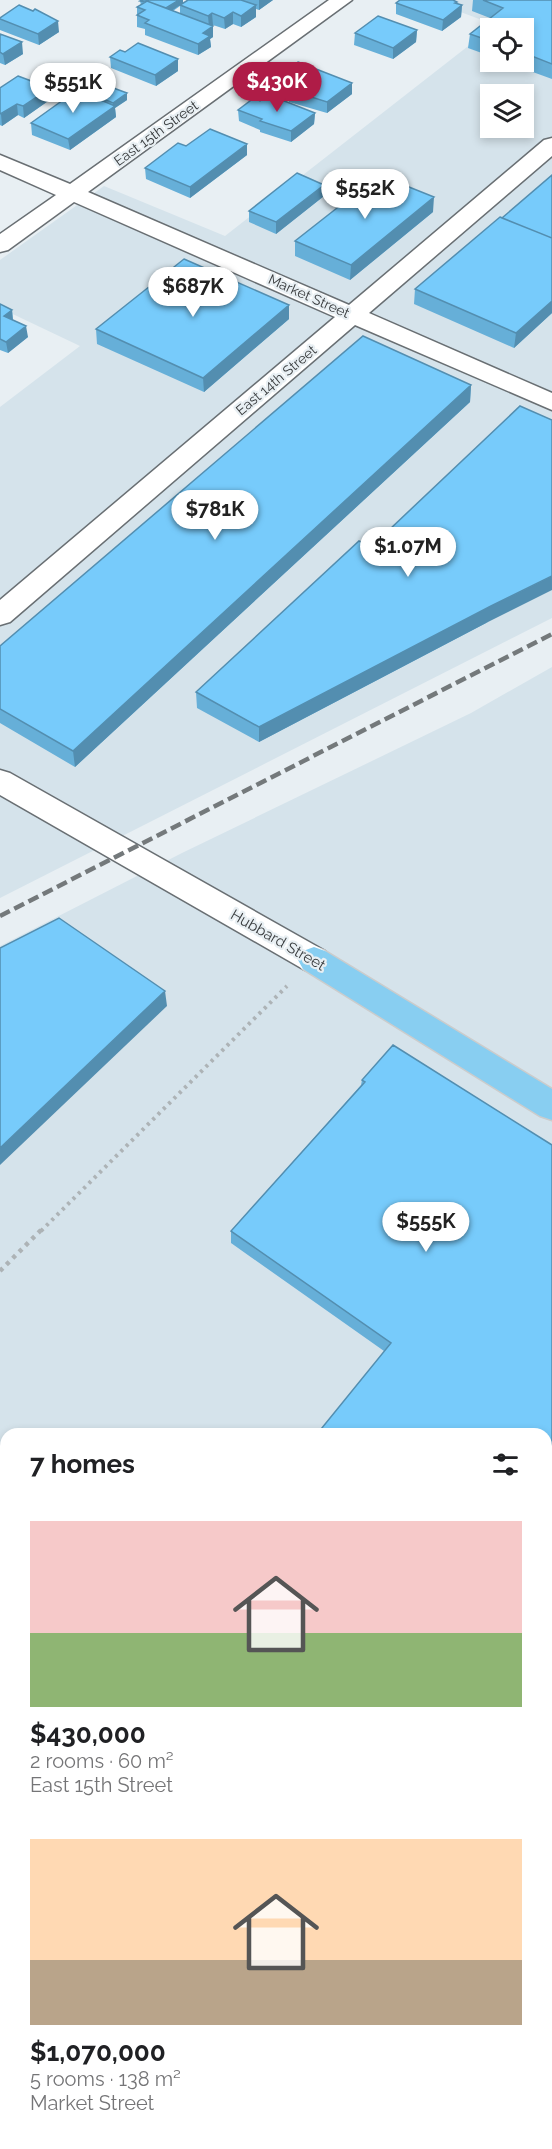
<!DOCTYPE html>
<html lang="en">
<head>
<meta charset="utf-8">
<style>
	body { margin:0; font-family:Raleway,sans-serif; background:#f6f6f6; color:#202124; height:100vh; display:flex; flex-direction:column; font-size:22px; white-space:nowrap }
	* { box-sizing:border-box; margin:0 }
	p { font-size:20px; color:#757577 }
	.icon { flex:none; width:33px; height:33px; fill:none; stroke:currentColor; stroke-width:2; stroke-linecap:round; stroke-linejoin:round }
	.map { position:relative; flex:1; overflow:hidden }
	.details { position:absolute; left:0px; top:1428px; width:552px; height:722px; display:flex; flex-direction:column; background:#fff; border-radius:18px 18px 0 0; box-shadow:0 3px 9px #0003 }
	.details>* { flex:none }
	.controls { position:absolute; left:480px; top:18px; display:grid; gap:12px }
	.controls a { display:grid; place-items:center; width:54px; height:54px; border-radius:0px; background:#fff; box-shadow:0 3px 9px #0003; font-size:30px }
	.price { position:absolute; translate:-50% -51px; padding:0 14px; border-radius:21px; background:#fff; color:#222; font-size:20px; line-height:39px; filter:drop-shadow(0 2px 3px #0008) }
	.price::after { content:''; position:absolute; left:50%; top:36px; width:18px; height:14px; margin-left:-9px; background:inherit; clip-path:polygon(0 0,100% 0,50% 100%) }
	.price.active { background:#af1c47; color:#fff }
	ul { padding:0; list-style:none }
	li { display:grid; align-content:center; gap:12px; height:318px; padding:0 30px }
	li span { display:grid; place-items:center; height:186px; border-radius:0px; color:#555 }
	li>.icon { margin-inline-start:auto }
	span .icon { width:108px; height:108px; fill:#fffc; stroke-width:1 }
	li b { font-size:26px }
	h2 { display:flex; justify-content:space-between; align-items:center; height:72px; padding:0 30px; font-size:26px }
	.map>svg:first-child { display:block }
	.built { fill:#d5e3eb; fill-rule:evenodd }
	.water { fill:#faa1ad; stroke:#c0828b; stroke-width:1.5 }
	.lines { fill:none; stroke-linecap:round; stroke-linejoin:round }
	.minor-casing { stroke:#696f73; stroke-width:3 }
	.major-casing { stroke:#cbcccc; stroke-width:3 }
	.path-far1 { stroke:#adb3b6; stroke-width:4; stroke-dasharray:3 4.5; stroke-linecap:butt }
	.path { stroke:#adb3b6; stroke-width:4.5; stroke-dasharray:4 5; stroke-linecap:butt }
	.minor { fill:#fff; fill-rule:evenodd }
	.major { fill:#88cef1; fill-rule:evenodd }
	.rail { stroke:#74797b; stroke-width:4.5; stroke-dasharray:11 5; stroke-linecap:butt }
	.wall { fill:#66afd8; fill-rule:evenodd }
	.shaded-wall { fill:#538eb0 }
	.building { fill:#77cbfb; stroke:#538eb0; stroke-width:1.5 }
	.labels { text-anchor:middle; stroke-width:4.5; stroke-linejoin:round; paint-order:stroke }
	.far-street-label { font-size:14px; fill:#373a3c; stroke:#e8eff3 }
	.street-label { font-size:15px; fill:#373a3c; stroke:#e8eff3 }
</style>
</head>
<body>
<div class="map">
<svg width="552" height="2149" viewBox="0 0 552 2149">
	<rect width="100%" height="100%" fill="#e8eff3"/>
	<path class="built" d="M 429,0 L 552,0 L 552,618 L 0,898 L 0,407 L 80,346 L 0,308 L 0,260 L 104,186 L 225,236 L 490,29 L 490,62 L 524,62 L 524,28 L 491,28 L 495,25 ZM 490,94 L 524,94 L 524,128 L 490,128 Z
		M 552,667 L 552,2149 L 165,2149 L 159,2144 L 546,2144 L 546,1434 L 6,1434 L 6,2008 L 0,2003 L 0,946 L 182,853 L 471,713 Z"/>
	<path class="water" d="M 546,1594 L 552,1594 L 552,1736 L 546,1737 Z"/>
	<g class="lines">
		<g class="minor-casing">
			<path id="minor" d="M 329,0 L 352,0 L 88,192 L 349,305 L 544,140 L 552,138 L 552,156 L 369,313 L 552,393 L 552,410 L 355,325 L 10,622 L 0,625 L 0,600 L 335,317 L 74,202 L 8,250 L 0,252 L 0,234 L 56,195 L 0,170 L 0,155 L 70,184 Z
				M 0,770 L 10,773 L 325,951 L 330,960 L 325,969 L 314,973 L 303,969 L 0,795 Z"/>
		</g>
		<g class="major-casing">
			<path id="major" d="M 314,947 L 325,951 L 552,1089 L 552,1120 L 540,1116 L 303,969 L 298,960 L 303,951 Z
				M 0,2042 L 6,2044 L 6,2089 L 0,2087 Z
				M 80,2144 L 130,2144 L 132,2149 L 82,2149 Z"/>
		</g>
		<path class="path-far1" d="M 41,1231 L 287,986"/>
		<path class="path" d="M 0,1271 L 42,1229"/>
		<use href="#minor" class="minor"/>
		<use href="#major" class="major"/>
		<path class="rail" d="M 0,916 L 552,634"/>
	</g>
	<path class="wall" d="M 188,0 L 273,0 L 259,10 L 256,9 L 256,17 L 241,27 L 233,24 L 225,29 L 213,25 L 211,26 L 213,26 L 213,37 L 210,39 L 211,47 L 198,55 L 145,35 L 145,29 L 137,27 L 137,7 L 141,5 L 140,1 L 183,3 ZM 180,6 L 180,14 L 173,11 Z
		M 473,0 L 552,0 L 552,79 L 505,62 L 524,62 L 524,28 L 490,28 L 490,56 L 468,48 L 470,34 L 490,18 L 472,11 Z
		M 396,3 L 457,4 L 462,5 L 461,17 L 442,31 L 396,14 Z
		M 33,11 L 59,32 L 39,45 L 0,30 L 0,18 Z
		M 417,30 L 416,42 L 393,59 L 354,45 L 355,33 Z
		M 0,34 L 23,54 L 5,65 L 0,63 Z
		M 110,57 L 178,71 L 156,86 L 111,68 Z
		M 273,80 L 352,83 L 352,94 L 327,113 L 289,102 L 289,98 L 273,92 Z
		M 88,82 L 89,88 L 127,100 L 115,108 L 116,117 L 70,150 L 32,135 L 31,123 L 65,99 L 51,92 L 51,99 L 24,118 L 18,115 L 2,126 L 0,125 L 0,88 L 46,86 L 46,84 Z
		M 260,101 L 315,113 L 314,124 L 291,142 L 260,132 L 260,130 L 239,121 L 238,110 Z
		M 186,146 L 247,155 L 190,198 L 146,179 L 145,168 Z
		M 552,175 L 552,313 L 514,348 L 414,304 L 415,289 L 502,218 Z
		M 324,196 L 276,234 L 249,222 L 249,211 Z
		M 433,212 L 350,280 L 295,256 L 295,241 Z
		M 0,304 L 12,310 L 13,320 L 28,337 L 8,353 L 0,350 Z
		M 289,305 L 289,319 L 204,392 L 97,344 L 96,329 Z
		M 471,385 L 470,402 L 75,767 L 0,723 L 0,646 Z
		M 488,622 L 259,742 L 197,708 L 196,692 Z
		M 362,1080 L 552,1145 L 552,1464 L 546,1473 L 546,1434 L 384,1351 L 231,1243 L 231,1231 L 361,1085 Z"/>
	<path class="shaded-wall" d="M 179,0 L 183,0 L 183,3 L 164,16 L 164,10 Z
		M 259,0 L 273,0 L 259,10 Z
		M 457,2 L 457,9 L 462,5 L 461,17 L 442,31 L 443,20 Z
		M 256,5 L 256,17 L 241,27 L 241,16 Z
		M 233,12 L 233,24 L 225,29 L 224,18 Z
		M 212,13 L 213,25 L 209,27 L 208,16 Z
		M 58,21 L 59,32 L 39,45 L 38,34 Z
		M 213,26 L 213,37 L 210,39 L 211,47 L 198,55 L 198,44 L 203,33 Z
		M 417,30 L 416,42 L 393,59 L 393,48 Z
		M 22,42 L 23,54 L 5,65 L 3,54 Z
		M 178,59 L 178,71 L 156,86 L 155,75 Z
		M 88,82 L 89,89 L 70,102 L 69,95 Z
		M 352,83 L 352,94 L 327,113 L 327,102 Z
		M 50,88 L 51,99 L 24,118 L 23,106 Z
		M 127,93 L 127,100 L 115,108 L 116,117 L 70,150 L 68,139 L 113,107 L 113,103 Z
		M 17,104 L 18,115 L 2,126 L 1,114 Z
		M 315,113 L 314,124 L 291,142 L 291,131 Z
		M 247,144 L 247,155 L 190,198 L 190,187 Z
		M 324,185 L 324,196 L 276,234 L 276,222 Z
		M 434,197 L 433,212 L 350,280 L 351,265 Z
		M 552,301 L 552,313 L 514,348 L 516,333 Z
		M 289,305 L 289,319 L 204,392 L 203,378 Z
		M 12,310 L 13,322 L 4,316 Z
		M 26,326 L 28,337 L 8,353 L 6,342 Z
		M 471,385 L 470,402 L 75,767 L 73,751 Z
		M 552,576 L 552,590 L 488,622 L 259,742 L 259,727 L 491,606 Z
		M 165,991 L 167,1006 L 0,1165 L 0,1148 Z
		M 552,1459 L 552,1464 L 546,1473 L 546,1467 Z"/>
	<path class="building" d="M 142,0 L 179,0 L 166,8 L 147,1 L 145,2 L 140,1 Z
		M 188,0 L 241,0 L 256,5 L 241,16 L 233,12 L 224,18 L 212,13 L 208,16 L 180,5 Z
		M 400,0 L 453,0 L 457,2 L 455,3 L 462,5 L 443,20 L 396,3 Z
		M 483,0 L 552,0 L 552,64 L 524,53 L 524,28 L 490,28 L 490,41 L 470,34 L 503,8 Z
		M 147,1 L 213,26 L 203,33 L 210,36 L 198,44 L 145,23 L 149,20 L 137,15 L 145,10 L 137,7 Z
		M 19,5 L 33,11 L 35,9 L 58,21 L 38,34 L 0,19 L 0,18 Z
		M 378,16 L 417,30 L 393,48 L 355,33 Z
		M 0,34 L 22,42 L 3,54 L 0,52 Z
		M 138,43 L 178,59 L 155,75 L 110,57 L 120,50 L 125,52 Z
		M 298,62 L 352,83 L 327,102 L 289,90 L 292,88 L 273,80 Z
		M 61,74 L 68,74 L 88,82 L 69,95 L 46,84 Z
		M 18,76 L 50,88 L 23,106 L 17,104 L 0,114 L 0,88 Z
		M 97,82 L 127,93 L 113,103 L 84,91 Z
		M 77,90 L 102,98 L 101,100 L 115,106 L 68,139 L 31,123 Z
		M 269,95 L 315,113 L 291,131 L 260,121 L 262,119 L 238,110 L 254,98 L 260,101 Z
		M 210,129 L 247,144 L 190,187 L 145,168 L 178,143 L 186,146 Z
		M 297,173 L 324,185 L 276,222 L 249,211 Z
		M 379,175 L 434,197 L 351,265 L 295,241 Z
		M 552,175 L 552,238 L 502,218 Z
		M 500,217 L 552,238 L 552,301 L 516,333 L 415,289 Z
		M 184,259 L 289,305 L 203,378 L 96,329 Z
		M 0,304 L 12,310 L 4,316 L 26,326 L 6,342 L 0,339 Z
		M 363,336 L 471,385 L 73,751 L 0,709 L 0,646 Z
		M 520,406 L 552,420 L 552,576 L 491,606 L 259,727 L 196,692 L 359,541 L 371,547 Z
		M 59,918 L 165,991 L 0,1148 L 0,948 Z
		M 393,1045 L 552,1145 L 552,1459 L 546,1467 L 546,1434 L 317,1434 L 391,1343 L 231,1231 L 365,1082 L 362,1080 Z
		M 6,1817 L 6,1938 L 0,1933 L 0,1825 Z"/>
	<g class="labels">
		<g class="far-street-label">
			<text transform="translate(156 133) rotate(-36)" y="5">East 15th Street</text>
			<text transform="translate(309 296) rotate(24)" y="5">Market Street</text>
			<text transform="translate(276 380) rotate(-40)" y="5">East 14th Street</text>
		</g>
		<g class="street-label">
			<text transform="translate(278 940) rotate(30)" y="5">Hubbard Street</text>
		</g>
	</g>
</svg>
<div class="controls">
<a><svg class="icon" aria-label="locate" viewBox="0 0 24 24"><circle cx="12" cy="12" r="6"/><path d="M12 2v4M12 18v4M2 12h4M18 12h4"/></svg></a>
<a><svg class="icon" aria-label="layers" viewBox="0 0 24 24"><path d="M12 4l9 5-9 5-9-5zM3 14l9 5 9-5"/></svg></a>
</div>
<b class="price active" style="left:277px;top:113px">$430K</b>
<b class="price" style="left:73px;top:114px">$551K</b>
<b class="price" style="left:365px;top:220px">$552K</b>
<b class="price" style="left:193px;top:318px">$687K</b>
<b class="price" style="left:215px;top:541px">$781K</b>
<b class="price" style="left:408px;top:578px">$1.07M</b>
<b class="price" style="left:426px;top:1253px">$555K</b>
<section class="details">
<h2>7 homes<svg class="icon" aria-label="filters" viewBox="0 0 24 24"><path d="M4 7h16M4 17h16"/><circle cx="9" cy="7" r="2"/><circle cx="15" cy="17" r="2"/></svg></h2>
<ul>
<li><span style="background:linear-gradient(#f6c9c9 60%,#8fb573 0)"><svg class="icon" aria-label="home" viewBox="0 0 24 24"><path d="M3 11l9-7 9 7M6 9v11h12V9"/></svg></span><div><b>$430,000</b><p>2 rooms · 60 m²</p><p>East 15th Street</p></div></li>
<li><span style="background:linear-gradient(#ffd9b3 65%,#b9a48a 0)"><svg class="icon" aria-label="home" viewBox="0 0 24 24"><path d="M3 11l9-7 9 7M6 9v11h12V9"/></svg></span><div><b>$1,070,000</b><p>5 rooms · 138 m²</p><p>Market Street</p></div></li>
</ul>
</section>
</div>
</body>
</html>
